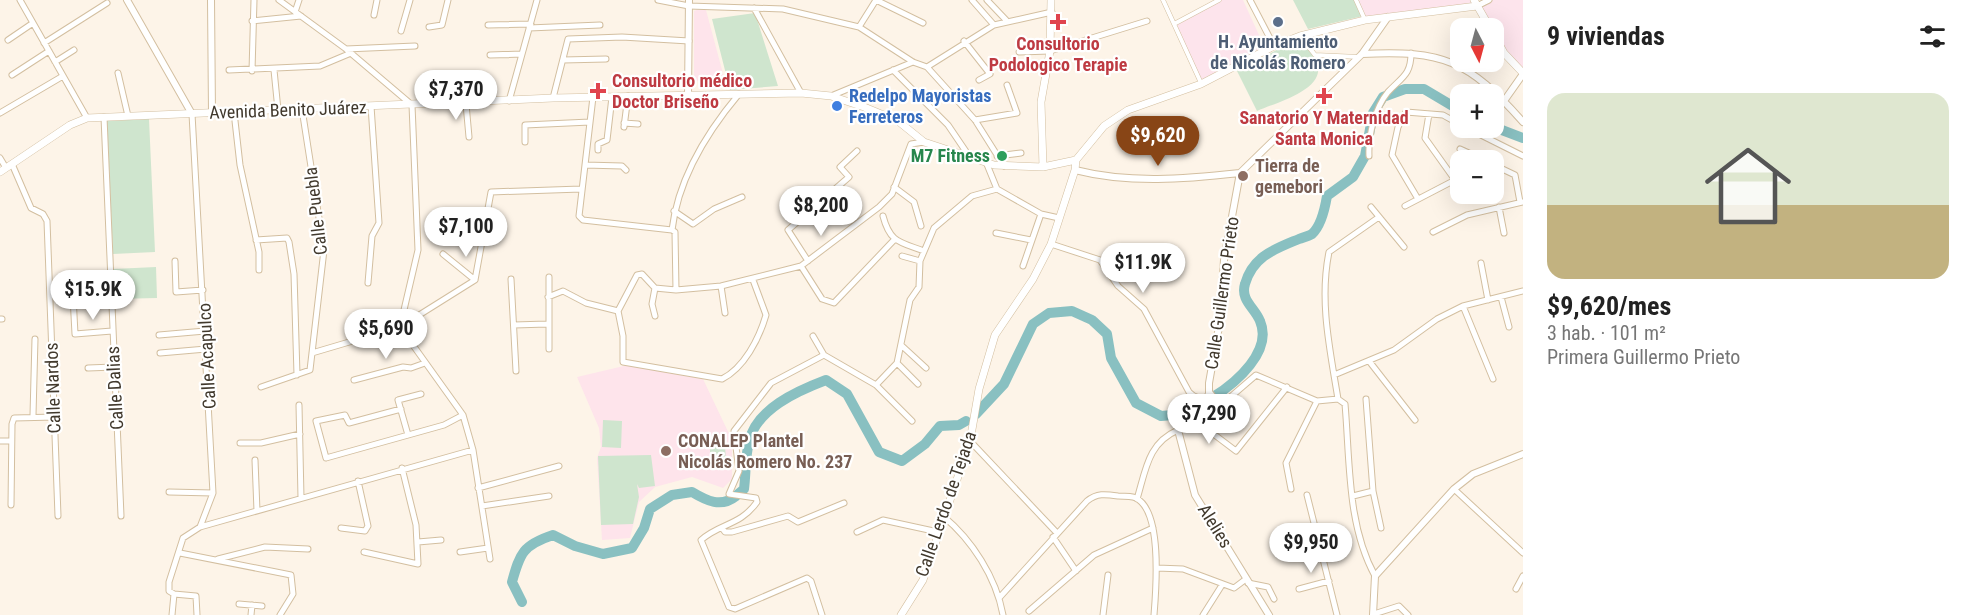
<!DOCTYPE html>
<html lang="es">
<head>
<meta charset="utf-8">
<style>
	body { margin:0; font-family:"Roboto Condensed",sans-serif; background:#f2f2f2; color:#222; height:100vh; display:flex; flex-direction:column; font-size:22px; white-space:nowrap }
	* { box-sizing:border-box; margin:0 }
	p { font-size:20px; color:#767676 }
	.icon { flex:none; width:33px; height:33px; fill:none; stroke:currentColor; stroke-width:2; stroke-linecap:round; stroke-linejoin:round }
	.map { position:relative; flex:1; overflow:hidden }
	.sheet { display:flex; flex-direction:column; background:#fff; width:450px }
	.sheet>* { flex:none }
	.needle { width:39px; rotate:174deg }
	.controls { position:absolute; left:1450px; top:18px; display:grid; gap:12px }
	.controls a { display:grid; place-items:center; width:54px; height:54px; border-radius:12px; background:#fff; box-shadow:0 6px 24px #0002; font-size:30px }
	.price { position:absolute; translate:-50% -51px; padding:0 14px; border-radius:21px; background:#fff; color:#222; font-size:20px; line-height:39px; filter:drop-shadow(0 2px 3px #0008) }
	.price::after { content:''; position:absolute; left:50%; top:36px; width:18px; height:14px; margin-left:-9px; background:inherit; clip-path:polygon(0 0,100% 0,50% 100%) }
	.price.on { background:#884516; color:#fff }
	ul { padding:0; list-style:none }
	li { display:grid; align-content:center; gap:12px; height:318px; padding:0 24px }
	li span { display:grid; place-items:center; height:186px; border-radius:18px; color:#555 }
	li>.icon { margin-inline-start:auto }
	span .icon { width:108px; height:108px; fill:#fffc; stroke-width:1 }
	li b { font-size:26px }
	h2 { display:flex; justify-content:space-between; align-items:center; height:72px; padding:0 24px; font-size:26px }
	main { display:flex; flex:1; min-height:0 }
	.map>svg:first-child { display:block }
	.commercial { fill:#fde4ec }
	.education { fill:#fee4eb }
	.green { fill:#cfe5ce }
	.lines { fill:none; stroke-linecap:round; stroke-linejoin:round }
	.river { stroke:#89c0c1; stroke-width:10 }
	.pedestrian-casing { stroke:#d3bfa0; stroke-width:5 }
	.minor-casing { stroke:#d3bfa0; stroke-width:7 }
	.tertiary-casing { stroke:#d3bfa0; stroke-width:8 }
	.secondary-casing { stroke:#d3bfa0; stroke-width:8 }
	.pedestrian { stroke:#fff; stroke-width:4 }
	.minor { stroke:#fff; stroke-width:5 }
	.tertiary { stroke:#fff; stroke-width:6 }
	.secondary { stroke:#fff; stroke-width:7 }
	.health-dot { fill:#e0444e; stroke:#fff; stroke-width:2 }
	.service-dot { fill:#5c6f8a; stroke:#fff; stroke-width:2 }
	.shop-dot { fill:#3f7fe0; stroke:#fff; stroke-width:2 }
	.leisure-dot { fill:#2e9e5b; stroke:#fff; stroke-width:2 }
	.education-dot { fill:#8d6e63; stroke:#fff; stroke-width:2 }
	.labels { text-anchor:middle; stroke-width:4.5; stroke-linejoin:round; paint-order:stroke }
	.service-label { font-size:18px; font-weight:bold; fill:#4e5e75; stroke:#fff }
	.health-label { font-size:18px; font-weight:bold; fill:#be3a42; stroke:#fff }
	.shop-label { font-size:18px; font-weight:bold; fill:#366cbe; stroke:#fff; text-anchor:start }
	.street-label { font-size:18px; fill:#41392d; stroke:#fff }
	.leisure-label { font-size:18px; font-weight:bold; fill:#27864d; stroke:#fff; text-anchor:end }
	.education-label { font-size:18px; font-weight:bold; fill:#785e54; stroke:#fff; text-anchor:start }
</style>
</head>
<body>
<main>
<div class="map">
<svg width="1523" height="615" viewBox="0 0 1523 615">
	<rect width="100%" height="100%" fill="#fdf4e8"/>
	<path class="commercial" d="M 1222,0 L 1243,0 L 1264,46 L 1201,80 L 1175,25 Z
		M 1358,0 L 1473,0 L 1477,6 L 1367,20 Z
		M 1491,0 L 1523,0 L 1523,72 L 1514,64 L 1478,6 Z"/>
	<path class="education" d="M 699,9 L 706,10 L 725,81 L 694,81 L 694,11 Z
		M 628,365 L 703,379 L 732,440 L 732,479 L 723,488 L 692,477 L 655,487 L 639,502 L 630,538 L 602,540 L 597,458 L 601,447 L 599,428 L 577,377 Z"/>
	<path class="green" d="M 1293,0 L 1355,0 L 1363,16 L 1308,29 Z
		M 755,13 L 778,86 L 730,90 L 712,19 Z
		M 1299,42 C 1307,47 1310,51 1315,59 C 1332,88 1277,102 1257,111 L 1237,71 L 1290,43 Z
		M 149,119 L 155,252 L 113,254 L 107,121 Z
		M 156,267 L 157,298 L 115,299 L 113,269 Z
		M 603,420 L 622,421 L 621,448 L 602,447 Z
		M 725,441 L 726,469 L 710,469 L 710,442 Z
		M 651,455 L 655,486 L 639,488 L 637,484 L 639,497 L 633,524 L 601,525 L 598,456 Z"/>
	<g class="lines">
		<path class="river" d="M 1494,127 L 1523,138
			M 1213,397 C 1236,383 1273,351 1260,321 C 1255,308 1240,300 1245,284 C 1253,256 1275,249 1299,239 C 1302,238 1309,236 1312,234 C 1321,226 1325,208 1327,196 L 1353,177 L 1365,156 L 1373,113 L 1383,97 L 1405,89 L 1424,89 L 1461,111
			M 976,414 L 1004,384 L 1033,324 L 1049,313 L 1072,311 L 1092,320 L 1107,334 L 1111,358 L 1136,403 L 1161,416 L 1185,414 L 1206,401
			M 738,494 L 744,489 C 746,474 745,457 749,442 C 756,409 797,391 826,380 L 847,394 L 879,452 L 902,461 L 925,444 L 940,426 L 959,425 L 966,421
			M 522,602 L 512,582 C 520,553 523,545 553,535 L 575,546 L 603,554 L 632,548 L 644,528 L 650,509 L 672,495 L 692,492 C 707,501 721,508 736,496"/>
		<g class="pedestrian-casing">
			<path id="pedestrian" d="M 1163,0 L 1201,83
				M 1356,0 L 1365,20
				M 1174,24 L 1219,0
				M 1301,37 L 1315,55 L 1359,57"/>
		</g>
		<g class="minor-casing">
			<path id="minor" d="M 20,0 L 87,118
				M 279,0 L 346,49 L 412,105 L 418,250 L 400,327 L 463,415 L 473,450 L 490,559
				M 658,0 L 689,6 L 783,9 L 859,27 L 913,62 L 927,67 L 975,120 L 1004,166
				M 876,0 L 923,23
				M 972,0 L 994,25
				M 987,0 L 1006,20
				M 1250,0 L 1274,46
				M 1477,6 L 1489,0
				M 754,8 L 801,93
				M 295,12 L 299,0
				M 374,15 L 377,0
				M 252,21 L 301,16
				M 488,25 L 531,24
				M 429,27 L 442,25 L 448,0
				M 859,27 L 876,0
				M 529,28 L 600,25
				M 401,31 L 410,0
				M 8,40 L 33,23
				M 964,41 L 990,74 L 979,80
				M 44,43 L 107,3
				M 346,49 L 415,46
				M 1019,52 L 1050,51 L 1147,21
				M 490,55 L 522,54
				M 563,60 L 606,59
				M 55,62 L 74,50
				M 927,67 L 994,25 L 1052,12
				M 229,70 L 320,66 L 351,53
				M 274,70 L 278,110
				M 893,70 L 948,125 L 969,156
				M 252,71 L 254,0
				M 118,73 L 128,116
				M 12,75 L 49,51
				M 831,96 L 913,62
				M 593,97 L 579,216 L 583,220 L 672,230
				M 553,98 L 568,39 L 622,37 L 689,41
				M 509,101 L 537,0
				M 466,104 L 469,137
				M 234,112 L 240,165 L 259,252 L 259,270
				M 0,113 L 63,76
				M 192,114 L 213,493 L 200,527 L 183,538 L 169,582 L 169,591 L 174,594 L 196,596 L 197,615
				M 104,117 L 121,516
				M 975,120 L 1017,113 L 1007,85
				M 624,123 L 638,124
				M 624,127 L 628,96
				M 1467,128 L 1523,156
				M 525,142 L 525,125 L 590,122
				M 1460,149 L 1484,160
				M 598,150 L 598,144 L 607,140 L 612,97
				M 997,156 L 1021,153
				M 1369,156 C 1368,135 1375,108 1388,92 C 1402,77 1411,75 1411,53
				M 0,158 L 6,168
				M 986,162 L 997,189 L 1041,214 L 1059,218
				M 12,164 L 31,208 L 43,214 L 47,221 L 58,516
				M 585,165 L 622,166 L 626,170
				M 1494,165 L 1515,175 L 1520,202
				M 894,187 L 914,202 L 921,226
				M 1418,199 L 1392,155 L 1398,127 L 1406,112 L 1443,115 L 1461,125
				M 1405,206 L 1455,180 L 1425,138 L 1429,114
				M 1371,207 L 1404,247
				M 1499,207 L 1504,233
				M 674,211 L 693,224 L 714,209 L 742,197
				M 883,216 C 890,243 900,242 924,251
				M 1433,232 L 1467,215 L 1523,202
				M 996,233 L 1031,240
				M 256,240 L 287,238 L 289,242 L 294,274 L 297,375
				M 1051,244 L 1100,260 L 1118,286 L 1144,309 L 1189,392 C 1195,398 1199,399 1207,397 L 1209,392
				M 443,254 L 475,280
				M 902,256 L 920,261
				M 175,261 L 176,292 L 203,290
				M 808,261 L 788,230 L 849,177 L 840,167 L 857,151
				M 1481,263 L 1488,300
				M 1105,265 L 1125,259 L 1147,261
				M 801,266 L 822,299 L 834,303 L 894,240
				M 1023,266 L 1041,214
				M 72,277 L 75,334 L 112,331
				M 549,277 L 549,349
				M 511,279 L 516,371
				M 753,280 L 766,315 C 759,339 744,368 722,379 L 623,362 L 623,336 L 618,311 L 637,275 L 642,274 L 655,288 L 676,290 L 721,286 L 801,266 L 879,207 L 892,194 L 911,144 L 924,142
				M 368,283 L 372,236 L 379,223 L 371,106
				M 721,286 L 725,313
				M 655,288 L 652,304 L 655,316
				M 676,290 L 675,232 L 672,230 C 678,179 707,132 739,94
				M 548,297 L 563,291 L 586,303 L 618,311
				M 1501,297 L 1509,327
				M 1463,306 L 1493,379
				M 0,319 L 2,319
				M 514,325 L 547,324
				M 159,335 L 205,331
				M 813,336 L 824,355 L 876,385 L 912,421
				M 901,345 L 926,368
				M 160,353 L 206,349
				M 312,353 L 400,327 L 475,280 L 491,192 L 581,189
				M 1369,361 L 1415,420
				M 897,363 L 918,384
				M 88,368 L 114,367
				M 1334,375 L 1394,350 L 1437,319 L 1463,306 L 1523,291
				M 354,380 L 403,367 L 411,368 L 425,363
				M 876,385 L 897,363 L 910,300 L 919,287 L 920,261 L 934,228 L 972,196 L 997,189
				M 261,387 L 310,370 L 324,250 L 302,109
				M 1338,399 C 1330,350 1319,301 1329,252 L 1379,217
				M 1338,399 L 1345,404 C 1350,461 1347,525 1375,576
				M 1366,399 L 1373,491 L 1381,528
				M 299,405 L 301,498
				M 1220,406 L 1256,375 L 1317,401 L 1338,399
				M 401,409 L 349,423 L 345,415 L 316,421 L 326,458 L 444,425 L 463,415
				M 33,415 L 35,339
				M 1195,420 L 1236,451 L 1287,387
				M 408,435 L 398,400 L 421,394
				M 0,441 L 11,441
				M 970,441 L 1057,533
				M 240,443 L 261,443 L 300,434
				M 255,460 L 257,511
				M 478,488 L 559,466
				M 1291,489 L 1286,463 L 1317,401
				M 1454,489 L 1523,553
				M 169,492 L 213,493
				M 1307,495 L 1337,615
				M 1353,496 L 1373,491
				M 1137,499 C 1146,469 1148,443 1178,430
				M 11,505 L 12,424 L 14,418 L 55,417
				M 482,506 L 549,496
				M 943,516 C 972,540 996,577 1003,615
				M 200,527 L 473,450
				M 341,528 L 365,531 L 368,526 L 358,481
				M 722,528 L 725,532 L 732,532 L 788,516 L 798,522 L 844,503
				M 857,532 L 883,520 L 938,532
				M 1053,537 L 1076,571
				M 418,542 L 441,540
				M 364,552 L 418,564 L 416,525 L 402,468
				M 460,552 L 488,548
				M 180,553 L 291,575 L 293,594 L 280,615
				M 218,559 L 265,547 L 308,549
				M 1157,568 L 1183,569 L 1234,588 L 1246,579
				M 1248,583 L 1268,587 L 1274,599
				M 1299,589 L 1329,581
				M 1516,589 L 1523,576
				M 1000,597 L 1087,501 C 1097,493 1105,494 1118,496 C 1123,496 1132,496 1136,498 C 1163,512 1156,590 1154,615
				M 239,604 L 262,606
				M 1029,611 L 1094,555 L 1153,528
				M 1374,614 L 1399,606 L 1408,615
				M 172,615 L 174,594
				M 251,615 L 252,605
				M 822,615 L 811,581 L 807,578 L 735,609 L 729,607 L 701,540 C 720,523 740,526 757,502 L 756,498 L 729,494 L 739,471 L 734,431 L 771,383 L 824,355
				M 1103,615 L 1108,575
				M 1203,615 L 1222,585"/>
		</g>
		<g class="tertiary-casing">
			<path id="tertiary" d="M 127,0 L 192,114
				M 211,0 L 212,113
				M 1362,54 C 1443,50 1468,60 1523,122
				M 688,95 L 689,0
				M 1504,101 L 1523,74
				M 1075,170 C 1130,184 1185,179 1240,173
				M 1269,615 L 1195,495 L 1178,430 L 1220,406 L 1209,392 L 1209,383 L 1220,321 L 1224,260 L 1240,173 L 1362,54 L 1388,17
				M 1373,615 L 1375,576 L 1454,489 L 1473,474 L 1523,454"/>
		</g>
		<g class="secondary-casing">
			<path id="secondary" d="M 1474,0 L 1490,28
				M 1494,35 L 1504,53 L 1523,73
				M 1043,167 L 1041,102 L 1050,51 L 1051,0
				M 0,172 L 70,125 L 87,118 L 553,98 L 801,93 L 831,96 L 864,107 L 898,121 L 924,142 L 994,165 L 1043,167 L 1076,160 L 1104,126 L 1128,110 L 1201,84 L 1274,46 L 1300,36 L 1365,20 L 1477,6
				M 901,615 L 923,580 L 970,441 L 979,389 L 995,335 L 1033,279 L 1051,244 L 1075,170 L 1076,160"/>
		</g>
		<use href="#pedestrian" class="pedestrian"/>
		<use href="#minor" class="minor"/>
		<use href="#tertiary" class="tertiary"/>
		<use href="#secondary" class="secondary"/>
	</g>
	<g class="health-dot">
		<path d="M1055 13h6v6h6v6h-6v6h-6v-6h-6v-6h6z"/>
		<path d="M595 82h6v6h6v6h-6v6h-6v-6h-6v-6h6z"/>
		<path d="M1321 87h6v6h6v6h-6v6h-6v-6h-6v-6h6z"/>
	</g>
	<circle class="service-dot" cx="1278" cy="22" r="6"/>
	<circle class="shop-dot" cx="837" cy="106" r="6"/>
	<circle class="leisure-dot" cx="1002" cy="156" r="6"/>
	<g class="education-dot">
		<circle cx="1243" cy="176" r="6"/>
		<circle cx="666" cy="451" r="6"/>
	</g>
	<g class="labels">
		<g class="service-label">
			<text x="1278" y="48">H. Ayuntamiento<tspan x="1278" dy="21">de Nicolás Romero</tspan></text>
		</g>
		<g class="health-label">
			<text x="1058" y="50">Consultorio<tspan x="1058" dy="21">Podologico Terapie</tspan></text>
			<text x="612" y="87" text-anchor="start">Consultorio médico<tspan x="612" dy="21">Doctor Briseño</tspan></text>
			<text x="1324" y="124">Sanatorio Y Maternidad<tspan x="1324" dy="21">Santa Monica</tspan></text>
		</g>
		<g class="shop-label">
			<text x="849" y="102">Redelpo Mayoristas<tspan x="849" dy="21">Ferreteros</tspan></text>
		</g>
		<g class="street-label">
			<text transform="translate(288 110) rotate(-2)" y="6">Avenida Benito Juárez</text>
			<text transform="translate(316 211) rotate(-97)" y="6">Calle Puebla</text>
			<text transform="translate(1222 293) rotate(-82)" y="6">Calle Guillermo Prieto</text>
			<text transform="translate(207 356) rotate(-93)" y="6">Calle Acapulco</text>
			<text transform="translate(53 388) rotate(-92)" y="6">Calle Nardos</text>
			<text transform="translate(115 388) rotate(-93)" y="6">Calle Dalias</text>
			<text transform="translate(946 504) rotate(-71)" y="6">Calle Lerdo de Tejada</text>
			<text transform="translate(1215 526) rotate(58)" y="6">Alelies</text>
		</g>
		<g class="leisure-label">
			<text x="990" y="162">M7 Fitness</text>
		</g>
		<g class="education-label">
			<text x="1255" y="172">Tierra de<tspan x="1255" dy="21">gemebori</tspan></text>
			<text x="678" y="447">CONALEP Plantel<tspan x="678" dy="21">Nicolás Romero No. 237</tspan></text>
		</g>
	</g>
</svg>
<div class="controls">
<a><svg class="needle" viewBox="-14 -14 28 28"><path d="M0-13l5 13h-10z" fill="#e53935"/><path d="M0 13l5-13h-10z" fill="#767676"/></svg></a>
<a>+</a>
<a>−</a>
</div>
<b class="price" style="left:456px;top:121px">$7,370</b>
<b class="price on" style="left:1158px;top:167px">$9,620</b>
<b class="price" style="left:821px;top:237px">$8,200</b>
<b class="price" style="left:466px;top:258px">$7,100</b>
<b class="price" style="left:1143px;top:294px">$11.9K</b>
<b class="price" style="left:93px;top:321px">$15.9K</b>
<b class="price" style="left:386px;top:360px">$5,690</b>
<b class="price" style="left:1209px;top:445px">$7,290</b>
<b class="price" style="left:1311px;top:574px">$9,950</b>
</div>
<section class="sheet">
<h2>9 viviendas<svg class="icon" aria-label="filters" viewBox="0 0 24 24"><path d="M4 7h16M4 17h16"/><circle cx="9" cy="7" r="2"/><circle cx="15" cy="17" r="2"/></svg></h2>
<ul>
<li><span style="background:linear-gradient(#dfe7d0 60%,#c2b280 0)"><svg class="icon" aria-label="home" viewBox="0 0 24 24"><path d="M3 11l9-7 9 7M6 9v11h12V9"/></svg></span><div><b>$9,620/mes</b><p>3 hab. · 101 m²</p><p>Primera Guillermo Prieto</p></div></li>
</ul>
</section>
</main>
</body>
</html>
